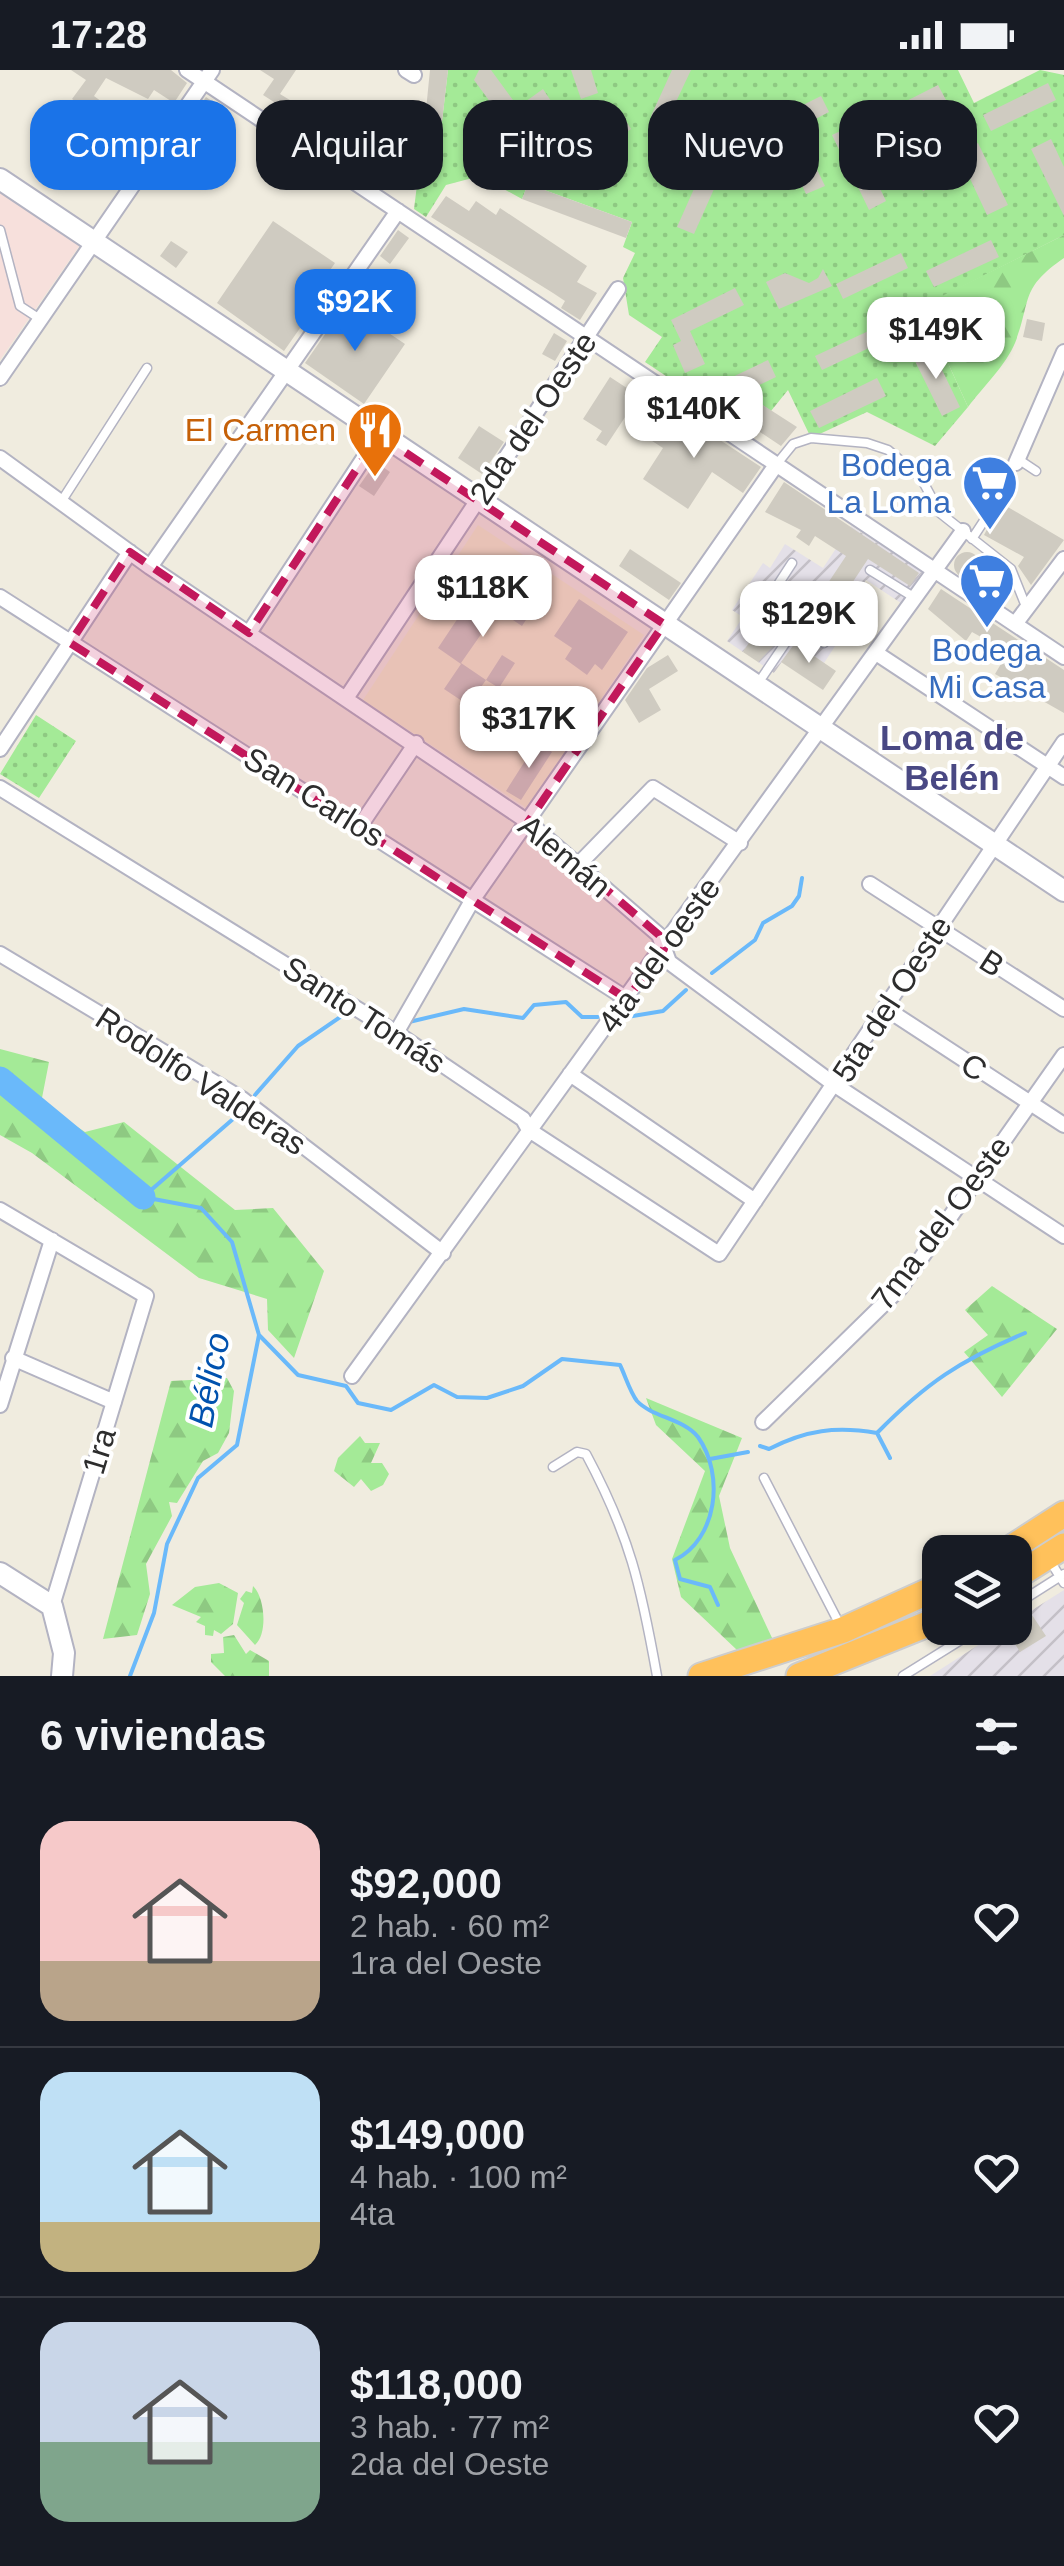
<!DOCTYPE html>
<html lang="es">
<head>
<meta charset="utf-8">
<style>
	body { margin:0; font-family:Arial,sans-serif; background:#20242c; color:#f1f3f6; height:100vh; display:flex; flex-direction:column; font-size:38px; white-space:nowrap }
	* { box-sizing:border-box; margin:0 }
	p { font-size:32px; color:#9ea1a6 }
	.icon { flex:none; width:55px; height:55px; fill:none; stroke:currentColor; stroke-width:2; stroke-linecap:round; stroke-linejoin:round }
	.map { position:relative; height:1606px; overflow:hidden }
	.details { display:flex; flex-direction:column; background:#171b24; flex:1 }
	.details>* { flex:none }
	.top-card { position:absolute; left:30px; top:30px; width:1005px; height:90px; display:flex; gap:20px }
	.fabs { position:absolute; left:922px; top:1465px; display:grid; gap:20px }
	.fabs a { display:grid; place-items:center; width:110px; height:110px; border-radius:20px; background:#171b24; box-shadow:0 2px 8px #0004; font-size:50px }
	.price { position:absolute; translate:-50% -85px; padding:0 22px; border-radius:20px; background:#fff; color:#222; font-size:32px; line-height:65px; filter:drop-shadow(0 2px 5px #0008) }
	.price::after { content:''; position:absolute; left:50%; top:60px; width:30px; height:22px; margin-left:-15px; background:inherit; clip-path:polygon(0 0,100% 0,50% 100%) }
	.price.active { background:#1a73e8; color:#fff }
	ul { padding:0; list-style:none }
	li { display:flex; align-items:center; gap:30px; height:250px; padding:0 40px }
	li+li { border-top:2px solid #363941 }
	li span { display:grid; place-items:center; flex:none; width:280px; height:200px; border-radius:30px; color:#555 }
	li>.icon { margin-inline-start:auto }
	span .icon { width:120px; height:120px; fill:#fffc; stroke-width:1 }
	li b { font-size:42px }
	h2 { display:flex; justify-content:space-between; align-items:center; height:120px; padding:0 40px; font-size:42px }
	.pill { padding:0 35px; border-radius:30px; background:#171b24; box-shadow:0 2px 8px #0004; font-size:35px; line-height:90px }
	.pill.active { background:#1a73e8; color:#fff }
	.status { display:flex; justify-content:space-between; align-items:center; height:70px; padding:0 50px; background:#171b24; direction:ltr }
	.status svg { height:28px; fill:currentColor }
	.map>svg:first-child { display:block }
	.industrial { fill:url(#industrial-furrows) }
	.education { fill:#f2edce }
	.medical { fill:#f7e0dc }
	.grass { fill:url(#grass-dots) }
	.forest { fill:url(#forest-firs) }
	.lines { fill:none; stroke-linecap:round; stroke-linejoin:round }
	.stream { stroke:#6ab9fa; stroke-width:4 }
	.river { stroke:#6ab9fa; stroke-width:25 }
	.building { fill:#cfcbc1 }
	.lane-casing { stroke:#b3b3c2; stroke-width:11 }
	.street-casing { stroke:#b3b3c2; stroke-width:18 }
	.secondary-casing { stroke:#b3b3c2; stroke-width:24 }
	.highway-casing { stroke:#cdcdcd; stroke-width:29 }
	.lane { stroke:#fff; stroke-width:8 }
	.street { stroke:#fff; stroke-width:14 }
	.secondary { stroke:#fff; stroke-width:20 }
	.highway { stroke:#ffc15b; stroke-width:25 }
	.marked { fill:#c2185b; fill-opacity:0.2; stroke:#c2185b; stroke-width:8; stroke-dasharray:20 12; stroke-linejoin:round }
	.labels { text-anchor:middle; stroke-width:8; stroke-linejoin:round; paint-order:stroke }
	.street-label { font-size:32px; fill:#2d2d2d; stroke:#fff }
	.food-label { font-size:32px; fill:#c56008; stroke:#fff; text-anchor:end }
	.shop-label { font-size:32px; fill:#366cbe; stroke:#fff; text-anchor:end }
	.neighbourhood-label { font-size:35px; font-weight:bold; fill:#494883; stroke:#fff }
	.water-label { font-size:35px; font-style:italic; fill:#0152ae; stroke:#fff }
</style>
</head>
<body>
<div class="status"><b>17:28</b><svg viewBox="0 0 49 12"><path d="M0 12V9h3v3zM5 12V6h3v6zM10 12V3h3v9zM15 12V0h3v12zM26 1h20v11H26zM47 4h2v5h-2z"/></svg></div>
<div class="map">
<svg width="1064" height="1606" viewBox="0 0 1064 1606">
	<defs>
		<pattern id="industrial-furrows" width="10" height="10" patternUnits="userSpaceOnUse" patternTransform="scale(2.5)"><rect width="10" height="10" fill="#e4e0e8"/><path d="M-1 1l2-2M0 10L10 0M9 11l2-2" fill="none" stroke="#c4c0c7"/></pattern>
		<pattern id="grass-dots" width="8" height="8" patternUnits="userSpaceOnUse" patternTransform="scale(2.5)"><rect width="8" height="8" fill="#a4ea97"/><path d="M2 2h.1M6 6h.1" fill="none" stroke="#8ec982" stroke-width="1.8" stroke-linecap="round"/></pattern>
		<pattern id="forest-firs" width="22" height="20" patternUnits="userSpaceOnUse" patternTransform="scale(2.5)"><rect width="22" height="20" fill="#a4ea97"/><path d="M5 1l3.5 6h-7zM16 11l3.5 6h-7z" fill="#8ec982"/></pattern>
	</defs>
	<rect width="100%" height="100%" fill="#f0ecdf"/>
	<path class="industrial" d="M 851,456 L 922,502 L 901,533 L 866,510 L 836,555 L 845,561 L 824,593 L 795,573 L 774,603 L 758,592 L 773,569 L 759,559 L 743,582 L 727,571 L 743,547 L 732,540 L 763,493 L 770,498 L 785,474 L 823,498 Z
		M 1064,1520 L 1064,1606 L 930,1606 L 1005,1558 L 1015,1558 L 1015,1551 Z"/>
	<path class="education" d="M 478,455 L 644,565 L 528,739 L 363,630 Z"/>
	<path class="medical" d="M 0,120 L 80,175 L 0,290 Z"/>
	<path class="grass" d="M 448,0 L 958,0 L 974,33 L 1040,0 L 1064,5 L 1064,165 L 932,232 L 927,247 L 968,337 L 935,376 L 867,342 L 811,368 L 788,320 L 771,341 L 755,330 L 739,355 L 645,292 L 662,267 L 629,245 L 623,208 L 635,183 L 623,177 L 632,152 L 528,114 L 522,129 L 480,106 L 446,115 L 426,147 L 414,139 L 425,50 L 442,51 Z
		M 36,645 L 76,671 L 39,728 L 0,704 Z"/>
	<path class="forest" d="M 1064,165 L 1064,188 C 1019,219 1032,230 1015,273 C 1006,295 983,317 968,337 L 927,247 L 932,231 Z
		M 0,979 L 49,992 L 41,1033 L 85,1062 L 124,1052 L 235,1140 L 273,1138 L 324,1201 L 294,1288 L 268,1260 L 267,1229 L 199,1208 L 32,1083 L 0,1065 Z
		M 992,1216 L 1057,1259 L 1002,1327 L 964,1282 L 988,1265 L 965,1240 Z
		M 227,1308 L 234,1321 L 229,1363 L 218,1383 L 203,1391 L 177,1433 L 169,1432 L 172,1446 L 146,1494 L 150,1524 L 137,1565 L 103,1569 L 171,1311 Z
		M 646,1328 L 742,1368 L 719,1426 L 730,1478 L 773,1570 L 737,1580 L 681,1527 L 672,1489 L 705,1401 L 656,1355 Z
		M 360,1366 L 365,1373 L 380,1373 L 371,1393 L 382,1393 L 389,1404 L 383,1415 L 371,1421 L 361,1409 L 354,1417 L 334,1401 L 338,1388 Z
		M 219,1513 L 238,1523 L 233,1554 L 221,1564 L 214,1560 L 213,1566 L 205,1565 L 205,1556 L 196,1552 L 201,1547 L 172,1535 L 195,1517 Z
		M 253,1516 C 265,1527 268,1564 255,1575 L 237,1555 L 244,1533 L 240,1529 L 246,1521 L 252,1523 Z
		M 234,1565 L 246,1584 L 250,1580 L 269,1591 L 269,1606 L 225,1606 L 211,1592 L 211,1584 L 224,1583 L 223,1567 Z"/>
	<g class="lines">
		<path class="stream" d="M 712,903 L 755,870 L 763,853 L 792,836 L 799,826 L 802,808
			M 627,947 L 663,941 L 686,920
			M 409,952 L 464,939 L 523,948 L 534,935 L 566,932 L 582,947 L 598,947
			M 255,1025 L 298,976 L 349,941 L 352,943
			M 143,1127 L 240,1043
			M 259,1265 L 298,1305 L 346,1316 L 358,1333 L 391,1340 L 434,1315 L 457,1327 L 487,1328 L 523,1316 L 562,1289 L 620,1295 C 625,1305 630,1322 637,1331 C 652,1347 684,1349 698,1367 C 725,1405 717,1469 675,1490 L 680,1509 L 710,1517 L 718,1535
			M 877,1363 L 890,1388
			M 760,1376 L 769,1379 C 806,1360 836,1356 877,1363 C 926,1313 961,1290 1025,1263
			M 710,1389 L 748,1382
			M 130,1606 L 154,1543 L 167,1474 L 198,1408 L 237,1375 L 259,1265 L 232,1172 L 201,1138 L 143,1127"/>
		<path class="river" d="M 0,1009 L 143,1127"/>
	</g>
	<path class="building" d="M 71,0 L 171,0 L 187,13 L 174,33 L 154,20 L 148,29 L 106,8 L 94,26 L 109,37 L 96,57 L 86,50 L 91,42 L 72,29 L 86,10 Z
		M 260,0 L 296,0 L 280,24 L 311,43 L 302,59 L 287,49 L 291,43 L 263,25 L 274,9 Z
		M 430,0 L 448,0 L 442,52 L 425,50 Z
		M 479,0 L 491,0 L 518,37 L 543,19 L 553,34 L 529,52 L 533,58 L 518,70 L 474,10 Z
		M 571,0 L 591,0 L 598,23 L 581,29 Z
		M 672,0 L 691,0 L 666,53 L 651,46 Z
		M 1048,13 L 1056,30 L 991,61 L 983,45 Z
		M 938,15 L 946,30 L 880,65 L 871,49 Z
		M 821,26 L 829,42 L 763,76 L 755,59 Z
		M 206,27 L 216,34 L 202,55 L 191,49 Z
		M 349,31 L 367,44 L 357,58 L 399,79 L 382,107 L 352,91 L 355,87 L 333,72 L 329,78 L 320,71 Z
		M 621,43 L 631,59 L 572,99 L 562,84 Z
		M 849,57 L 862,83 L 845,92 L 832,65 Z
		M 407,59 L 424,61 L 419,114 L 402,113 Z
		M 1051,69 L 1064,97 L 1064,146 L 1031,79 Z
		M 978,73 L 1008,135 L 987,145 L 958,83 Z
		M 927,86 L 941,112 L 923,121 L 909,95 Z
		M 812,89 L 825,116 L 806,124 L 794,98 Z
		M 705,94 L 722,101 L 694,164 L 677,157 Z
		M 873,104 L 886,131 L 869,140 L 856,113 Z
		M 528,114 L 632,152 L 626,168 L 522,129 Z
		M 446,126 L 469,141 L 476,131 L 496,145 L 500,138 L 587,196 L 577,212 L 597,223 L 580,250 L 561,238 L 565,231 L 553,223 L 431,147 Z
		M 273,151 L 335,193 L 312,226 L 319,231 L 284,281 L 217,233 Z
		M 398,160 L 409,168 L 390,194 L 380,186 Z
		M 991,170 L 999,187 L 934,217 L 926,201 Z
		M 171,171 L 188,182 L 176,198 L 160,186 Z
		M 901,183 L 908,198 L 843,229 L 836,214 Z
		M 823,199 L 832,216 L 779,239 L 766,212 L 785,203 L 809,213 L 818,208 Z
		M 735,218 L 744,235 L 690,261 L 705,294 L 685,303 L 673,275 L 681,271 L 671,250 Z
		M 346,234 L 405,274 L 364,334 L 305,293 Z
		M 1027,249 L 1045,253 L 1042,271 L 1023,267 Z
		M 879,256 L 886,270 L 822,300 L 815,286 Z
		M 554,263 L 567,271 L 555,291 L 542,284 Z
		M 931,277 L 960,337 L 942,346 L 913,287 Z
		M 768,290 L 776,307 L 711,338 L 703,321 Z
		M 610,307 L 639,326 L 606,376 L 596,370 L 602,361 L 583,349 Z
		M 877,308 L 886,326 L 819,358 L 810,341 Z
		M 755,330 L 797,357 L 781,376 L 742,350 Z
		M 666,341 L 682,351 L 685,347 L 761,397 L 743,423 L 712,402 L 688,439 L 643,409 L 663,378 L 649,369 Z
		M 479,356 L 504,372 L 482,404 L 458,388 Z
		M 376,392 L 390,402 L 374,426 L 359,416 Z
		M 784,412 L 919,503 L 910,516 L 868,489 L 825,554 L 808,543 L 846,486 L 815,466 L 809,476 L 796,467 L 801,460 L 765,442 Z
		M 1001,433 L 1064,470 L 1031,515 L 1018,496 L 1024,487 L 984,465 Z
		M 630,479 L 681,513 L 669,530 L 619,496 Z
		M954 495a13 13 0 1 1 26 0a13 13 0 1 1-26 0Z
		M 516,512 L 541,527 L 522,556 L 498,540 L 461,593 L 486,610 L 502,585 L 515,593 L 499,618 L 486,610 L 468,635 L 444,619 L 461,594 L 438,578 L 474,524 L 498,540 Z
		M 941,519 L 1064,600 L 1064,643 L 995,604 L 1008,582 L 972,562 L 966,571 L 928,539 Z
		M 579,529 L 628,562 L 602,600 L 595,594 L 587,605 L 565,589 L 572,578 L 554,566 Z
		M 758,559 L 778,571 L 758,592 L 743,582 Z
		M 795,573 L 836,601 L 823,620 L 781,592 Z
		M 668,585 L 678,601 L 649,619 L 661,640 L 639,653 L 625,630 L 647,598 Z
		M 537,672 L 552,682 L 521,730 L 506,721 Z
		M 1030,1542 L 1046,1566 L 1020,1582 L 1005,1558 L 1015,1558 L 1015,1551 Z"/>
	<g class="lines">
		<g class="lane-casing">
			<path id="lane" d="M 0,160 L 20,236 L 40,249
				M 1018,389 L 1036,401
				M 776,395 L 793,374 L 811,368 L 867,373 L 888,380 L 921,408 L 940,443 L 1011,499 L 1027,539
				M 61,432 L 147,298
				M 972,469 L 993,437
				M 870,500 L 915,528
				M 797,556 L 824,573
				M 763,606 L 797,556 L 779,513 L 792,493
				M 553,1397 L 577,1382 L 586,1384 C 630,1466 641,1516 657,1606
				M 764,1408 L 840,1555
				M 1050,1491 L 1064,1513
				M 1015,1535 L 1064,1504
				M 903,1606 L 980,1558"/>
		</g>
		<g class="street-casing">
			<path id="street" d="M 187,0 L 1064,587
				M 406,0 L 414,5
				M 0,308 L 212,0
				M 0,388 L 150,497 L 528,752 L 659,865 L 669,892 L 835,1015 L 1064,1166
				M 1016,393 L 1064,282
				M 150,497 L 398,141
				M 0,527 L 627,929
				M 1015,554 L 1064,489
				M 249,563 L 379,365
				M 876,583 L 1064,707
				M 347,627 L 618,219
				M 0,679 L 130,482
				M 0,718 L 396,963 L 523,1049 L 529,1060 L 719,1184 L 1064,672
				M 360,756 L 416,673
				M 577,796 L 653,718 L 740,773
				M 870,814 L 1064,939
				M 0,884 L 242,1029 L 443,1183
				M 885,938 L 1064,1055
				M 396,963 L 473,829 L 776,395
				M 570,1004 L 755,1131
				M 0,1140 L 146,1226 L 52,1536
				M 13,1288 L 114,1332
				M 352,1306 L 963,461
				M 0,1335 L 52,1170
				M 763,1352 L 900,1218 L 1064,985"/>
		</g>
		<g class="secondary-casing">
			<path id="secondary" d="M 0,109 L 1064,821
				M 0,1503 L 52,1536 L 64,1583 L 62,1606"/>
		</g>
		<g class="highway-casing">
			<path id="highway" d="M 1005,1482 L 1064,1444
				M 1015,1507 L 1064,1476
				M 701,1606 L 843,1560 L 940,1516
				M 799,1606 L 940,1549"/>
		</g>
		<use href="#lane" class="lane"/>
		<use href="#street" class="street"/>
		<use href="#secondary" class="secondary"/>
		<use href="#highway" class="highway"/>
	</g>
	<path class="marked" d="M 379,365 L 664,554 L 528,752 L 659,865 L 664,879 L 627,929 L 70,573 L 130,482 L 249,563 Z"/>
	<defs>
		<g id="restaurant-pin" transform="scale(2.875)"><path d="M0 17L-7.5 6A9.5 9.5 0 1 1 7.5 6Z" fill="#e8710a" stroke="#fff"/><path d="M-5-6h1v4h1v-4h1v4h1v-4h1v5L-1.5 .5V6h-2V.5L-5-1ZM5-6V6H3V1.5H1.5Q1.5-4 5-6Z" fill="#fff"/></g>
		<g id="supermarket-pin" transform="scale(2.875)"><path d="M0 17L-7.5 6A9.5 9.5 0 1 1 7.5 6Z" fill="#3f7fe0" stroke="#fff"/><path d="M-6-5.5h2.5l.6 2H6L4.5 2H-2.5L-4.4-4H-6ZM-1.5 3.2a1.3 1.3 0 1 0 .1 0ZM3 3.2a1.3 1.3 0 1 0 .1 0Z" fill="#fff"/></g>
	</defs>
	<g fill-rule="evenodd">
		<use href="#restaurant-pin" x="375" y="360"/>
		<use href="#supermarket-pin" x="990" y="413"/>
		<use href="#supermarket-pin" x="987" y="511"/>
	</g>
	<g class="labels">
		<g class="street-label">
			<text transform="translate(533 348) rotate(-56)" y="11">2da del Oeste</text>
			<text transform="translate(314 727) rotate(32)" y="11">San Carlos</text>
			<text transform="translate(565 786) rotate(40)" y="11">Alemán</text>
			<text transform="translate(659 885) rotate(-54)" y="11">4ta del oeste</text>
			<text transform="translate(992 893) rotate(33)" y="11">B</text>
			<text transform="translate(892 929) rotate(-57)" y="11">5ta del Oeste</text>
			<text transform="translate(364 945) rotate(33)" y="11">Santo Tomás</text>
			<text transform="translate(974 997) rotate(33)" y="11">C</text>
			<text transform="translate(201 1011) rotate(33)" y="11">Rodolfo Valderas</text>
			<text transform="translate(941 1153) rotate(-53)" y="11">7ma del Oeste</text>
			<text transform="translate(99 1381) rotate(-73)" y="11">1ra</text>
		</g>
		<g class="food-label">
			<text x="336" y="371">El Carmen</text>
		</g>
		<g class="shop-label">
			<text x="951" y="406">Bodega<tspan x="951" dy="37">La Loma</tspan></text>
			<text x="987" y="591" text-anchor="middle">Bodega<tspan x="987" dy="37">Mi Casa</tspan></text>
		</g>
		<g class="neighbourhood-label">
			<text x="952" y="680">Loma de<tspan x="952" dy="40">Belén</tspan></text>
		</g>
		<g class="water-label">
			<text transform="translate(209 1310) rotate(-79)" y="12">Bélico</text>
		</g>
	</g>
</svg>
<div class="fabs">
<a><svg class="icon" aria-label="layers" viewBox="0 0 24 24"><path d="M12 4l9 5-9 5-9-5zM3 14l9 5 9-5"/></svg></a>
</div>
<b class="price active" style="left:355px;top:284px">$92K</b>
<b class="price" style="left:936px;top:312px">$149K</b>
<b class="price" style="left:694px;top:391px">$140K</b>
<b class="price" style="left:483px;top:570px">$118K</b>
<b class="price" style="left:809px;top:596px">$129K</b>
<b class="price" style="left:529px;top:701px">$317K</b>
<div class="top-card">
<a class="pill active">Comprar</a>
<a class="pill">Alquilar</a>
<a class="pill">Filtros</a>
<a class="pill">Nuevo</a>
<a class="pill">Piso</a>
</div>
</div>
<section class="details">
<h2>6 viviendas<svg class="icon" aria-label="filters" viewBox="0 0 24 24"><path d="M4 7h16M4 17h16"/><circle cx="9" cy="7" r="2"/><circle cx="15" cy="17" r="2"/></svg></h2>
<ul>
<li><span style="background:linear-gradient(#f6c9c9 70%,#b9a48a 0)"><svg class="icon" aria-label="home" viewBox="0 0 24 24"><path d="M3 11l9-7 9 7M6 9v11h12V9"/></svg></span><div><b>$92,000</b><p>2 hab. · 60 m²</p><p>1ra del Oeste</p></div><svg class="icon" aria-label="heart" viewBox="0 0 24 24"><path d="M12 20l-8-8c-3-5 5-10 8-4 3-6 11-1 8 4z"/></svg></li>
<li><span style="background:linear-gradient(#bfe0f5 75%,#c2b280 0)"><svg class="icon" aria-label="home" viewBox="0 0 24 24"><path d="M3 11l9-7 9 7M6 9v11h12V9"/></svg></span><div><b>$149,000</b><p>4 hab. · 100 m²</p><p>4ta</p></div><svg class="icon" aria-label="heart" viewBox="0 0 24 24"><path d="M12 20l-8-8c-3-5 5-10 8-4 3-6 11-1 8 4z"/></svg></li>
<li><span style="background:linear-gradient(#c9d6e8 60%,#7fa58c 0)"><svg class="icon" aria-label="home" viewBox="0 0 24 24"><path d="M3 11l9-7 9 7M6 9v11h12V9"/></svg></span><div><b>$118,000</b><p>3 hab. · 77 m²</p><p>2da del Oeste</p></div><svg class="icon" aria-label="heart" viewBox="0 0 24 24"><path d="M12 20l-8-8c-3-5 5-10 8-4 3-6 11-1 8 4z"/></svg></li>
</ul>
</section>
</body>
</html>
